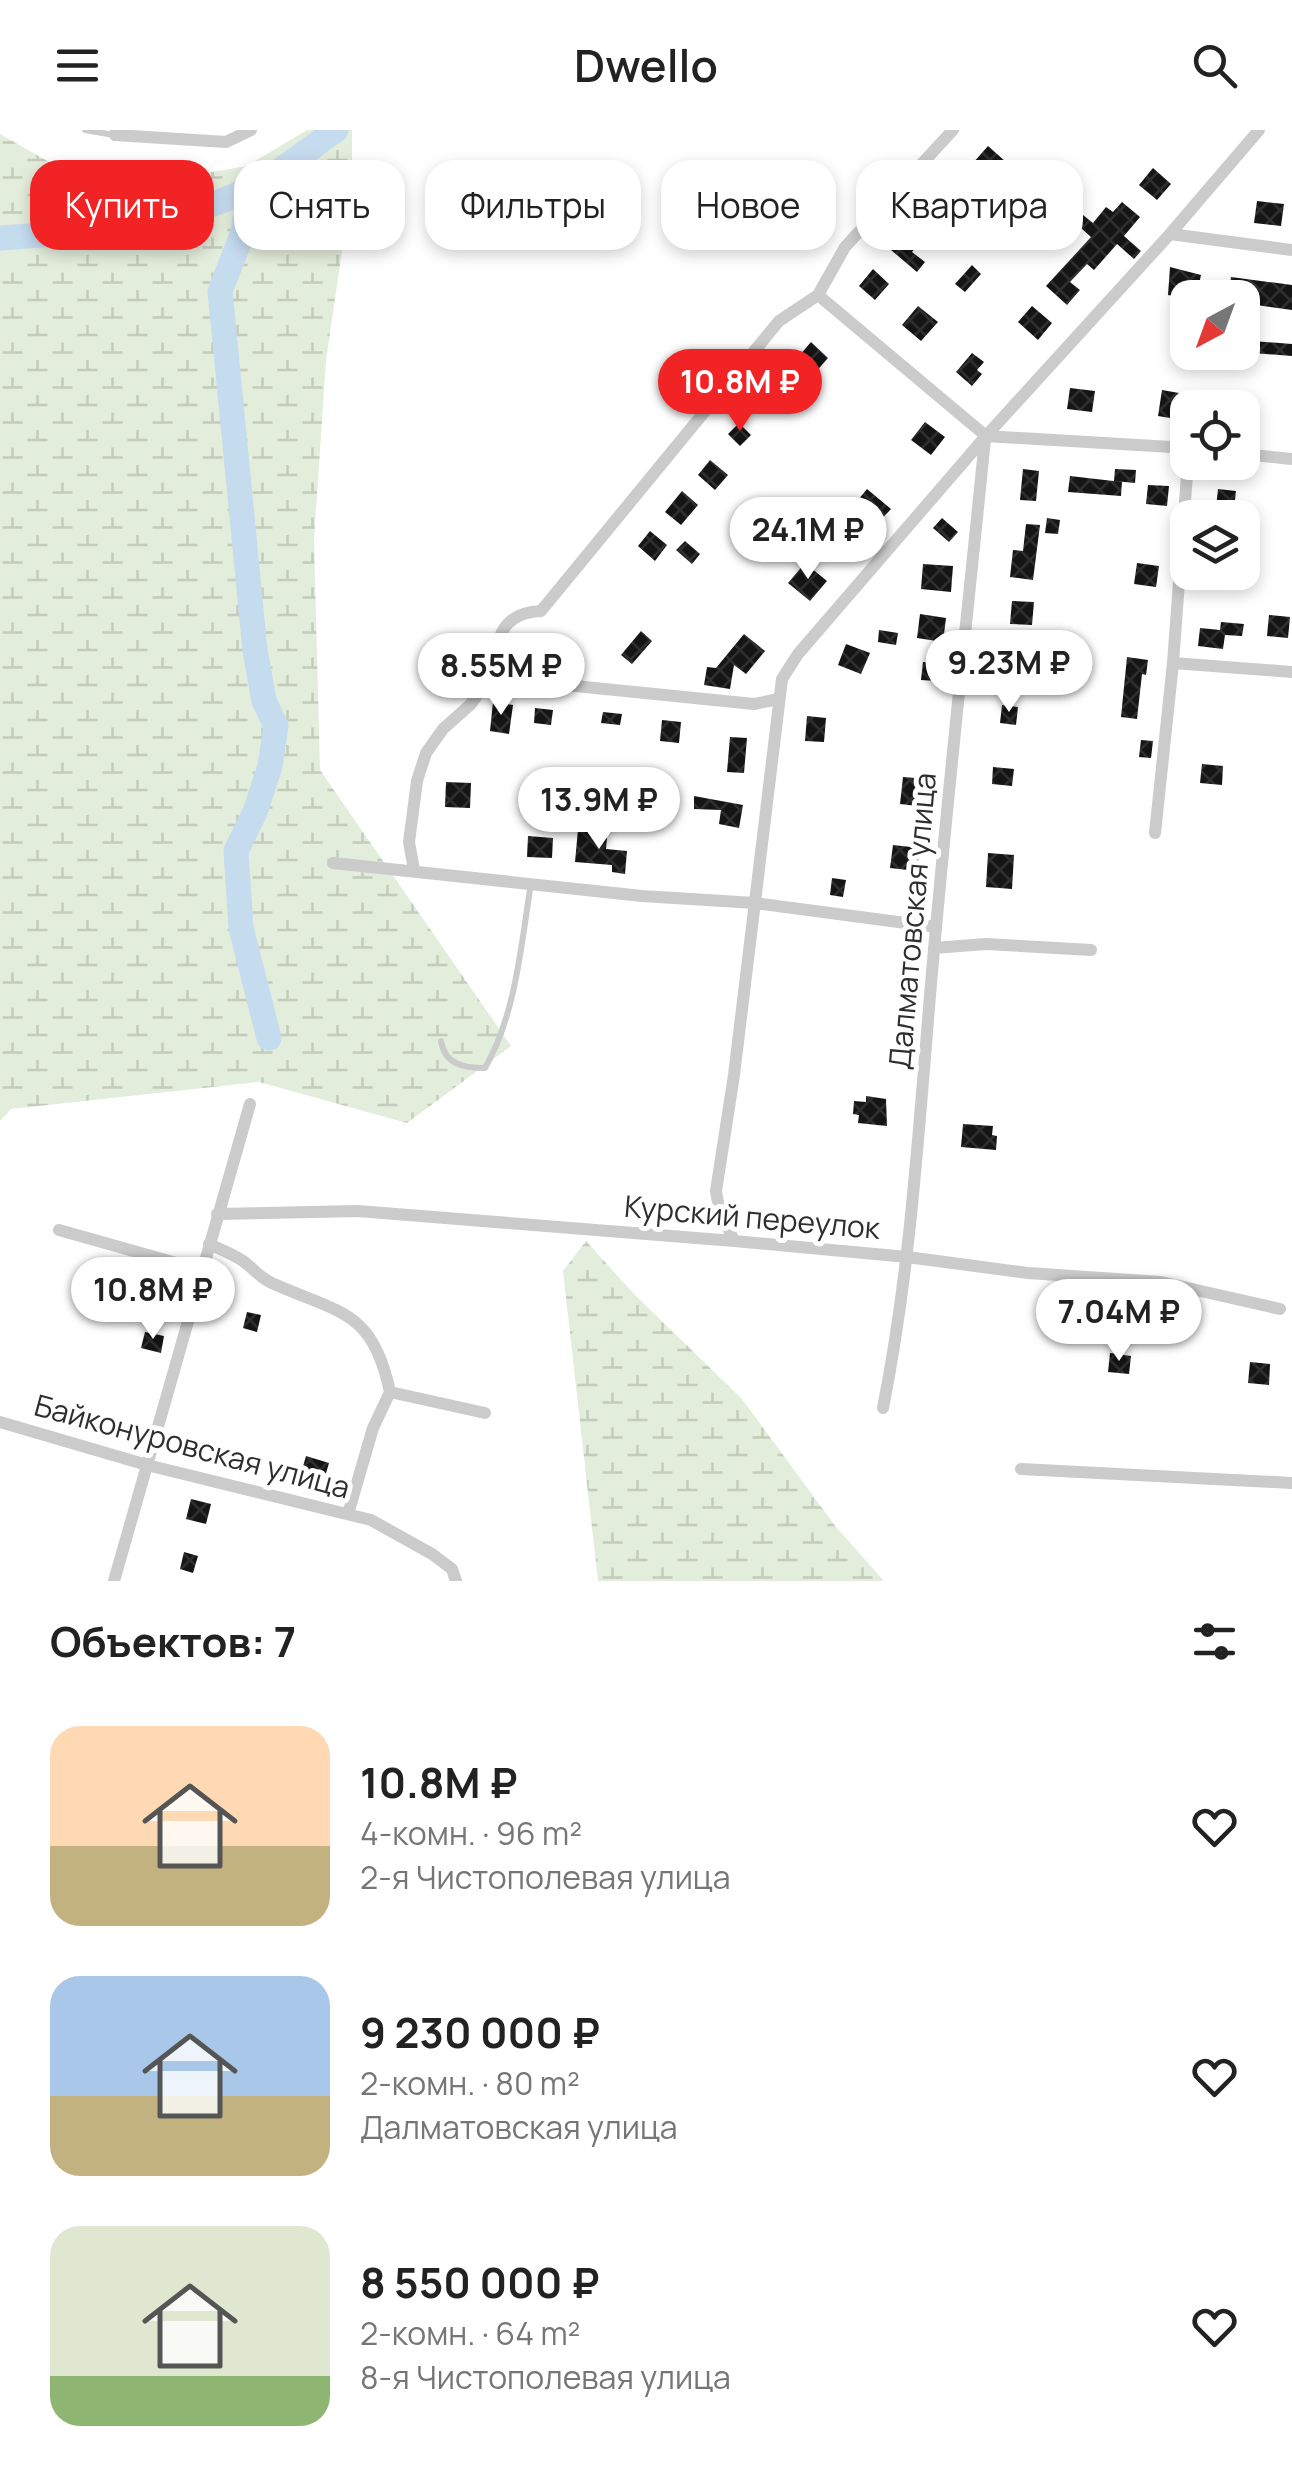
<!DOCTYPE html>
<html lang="ru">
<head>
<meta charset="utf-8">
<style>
	body { margin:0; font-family:Manrope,sans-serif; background:#f6f6f6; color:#222; height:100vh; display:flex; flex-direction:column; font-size:38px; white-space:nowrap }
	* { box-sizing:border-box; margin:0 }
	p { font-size:32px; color:#767676 }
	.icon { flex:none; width:55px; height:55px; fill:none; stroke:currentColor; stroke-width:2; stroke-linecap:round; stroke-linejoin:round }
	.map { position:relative; height:1451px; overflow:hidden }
	.panel { display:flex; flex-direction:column; background:#fff; flex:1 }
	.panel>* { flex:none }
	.banner { position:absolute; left:30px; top:30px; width:1232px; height:90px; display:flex; gap:20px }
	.needle { width:65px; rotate:221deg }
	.tools { position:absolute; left:1170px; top:150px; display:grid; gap:20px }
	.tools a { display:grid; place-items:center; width:90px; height:90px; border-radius:20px; background:#fff; box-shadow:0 5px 15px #0003; font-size:50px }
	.price { position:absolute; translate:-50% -85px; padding:0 22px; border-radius:35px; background:#fff; color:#222; font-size:32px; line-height:65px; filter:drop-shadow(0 2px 5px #0008) }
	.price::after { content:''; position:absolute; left:50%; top:60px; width:30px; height:22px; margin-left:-15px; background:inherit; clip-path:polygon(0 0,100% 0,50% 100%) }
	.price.selected { background:#f22324; color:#fff }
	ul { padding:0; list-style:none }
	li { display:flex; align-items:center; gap:30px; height:250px; padding:0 50px }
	li span { display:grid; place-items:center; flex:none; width:280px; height:200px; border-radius:30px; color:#555 }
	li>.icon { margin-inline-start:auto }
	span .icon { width:120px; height:120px; fill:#fffc; stroke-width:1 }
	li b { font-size:42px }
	h2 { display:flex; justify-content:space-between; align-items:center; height:120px; padding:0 50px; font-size:42px }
	.tag { padding:0 35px; border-radius:30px; background:#fff; box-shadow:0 5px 15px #0003; font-size:35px; line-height:90px }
	.tag.selected { background:#f22324; color:#fff }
	header { display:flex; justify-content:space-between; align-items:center; height:130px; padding:0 50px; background:#fff; font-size:45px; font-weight:600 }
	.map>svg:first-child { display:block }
	.wetland { fill:url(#wetland-marsh) }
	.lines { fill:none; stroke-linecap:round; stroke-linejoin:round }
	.river { stroke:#c5dbee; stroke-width:25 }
	.building { fill:url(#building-cross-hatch) }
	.lane { stroke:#cbcbcb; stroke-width:6 }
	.street { stroke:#cbcbcb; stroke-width:12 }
	.labels { text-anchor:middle; stroke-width:10; stroke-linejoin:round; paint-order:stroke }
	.street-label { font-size:30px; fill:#2e2e2e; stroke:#fff }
</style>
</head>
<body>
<header><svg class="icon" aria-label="menu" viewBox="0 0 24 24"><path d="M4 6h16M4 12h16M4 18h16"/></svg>Dwello<svg class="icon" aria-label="search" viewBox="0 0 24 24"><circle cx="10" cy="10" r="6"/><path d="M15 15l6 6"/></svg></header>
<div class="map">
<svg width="1292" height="1451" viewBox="0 0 1292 1451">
	<defs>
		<pattern id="wetland-marsh" width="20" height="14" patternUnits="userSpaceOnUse" patternTransform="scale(2.5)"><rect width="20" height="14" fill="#e3eddb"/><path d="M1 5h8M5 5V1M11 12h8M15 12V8" fill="none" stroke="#c3ccbc"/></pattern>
		<pattern id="building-cross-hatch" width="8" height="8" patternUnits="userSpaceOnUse" patternTransform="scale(2.5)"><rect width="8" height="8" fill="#151515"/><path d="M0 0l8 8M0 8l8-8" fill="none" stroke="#2f2f2f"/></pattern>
	</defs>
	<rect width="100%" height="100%" fill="#fff"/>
	<path class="wetland" d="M 307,0 L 352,0 L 352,52 L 326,231 L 314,410 L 320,640 L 511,916 L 407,993 L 259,952 L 11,979 L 0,991 L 0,4 L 100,61 L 247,36 Z
		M 586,1111 L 634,1164 L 742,1269 L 836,1397 L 884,1451 L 598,1451 L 563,1141 Z"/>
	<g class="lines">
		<path class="river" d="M 251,59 L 242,105 L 220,161 L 255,520 L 264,571 L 276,596 L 270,636 L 255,682 L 236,721 L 241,798 L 269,908
			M 0,108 C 76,103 178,94 247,60 C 278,45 307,20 336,0"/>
	</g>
	<path class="building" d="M 988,16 L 1006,32 L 991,49 L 973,33 Z
		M 1153,38 L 1171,54 L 1157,70 L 1139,55 Z
		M 957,48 L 974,61 L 956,82 L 940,69 Z
		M 1257,71 L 1284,74 L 1281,96 L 1254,93 Z
		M 1122,72 L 1140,87 L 1124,106 L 1141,121 L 1134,129 L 1117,114 L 1094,140 L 1087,134 L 1070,152 L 1080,160 L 1067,175 L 1046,156 L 1091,107 L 1062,81 L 1068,73 L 1093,93 L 1106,77 L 1113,82 Z
		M 920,87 L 932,97 L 912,122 L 925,132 L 917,142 L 891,120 Z
		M 972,135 L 981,144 L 965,162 L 955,154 Z
		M 1170,137 L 1201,145 L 1196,168 L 1188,169 L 1168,165 Z
		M 873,139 L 889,154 L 875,170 L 859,156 Z
		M 1231,147 L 1292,155 L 1292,180 L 1242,173 L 1242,168 L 1234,168 L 1235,163 L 1229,162 Z
		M 918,176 L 938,192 L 921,211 L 902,195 Z
		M 1032,176 L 1052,193 L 1038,210 L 1018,192 Z
		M 1252,211 L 1292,214 L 1292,226 L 1252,223 Z
		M 811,212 L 828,228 L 807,252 L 813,258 L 803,268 L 788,255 L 801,240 L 793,233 Z
		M 972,223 L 984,232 L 977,240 L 982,244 L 972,256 L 956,242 Z
		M 771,256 L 786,270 L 773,284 L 758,270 Z
		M 1070,258 L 1095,261 L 1092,282 L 1067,279 Z
		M 1162,260 L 1179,263 L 1176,289 L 1158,286 Z
		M 1202,263 L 1228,266 L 1227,278 L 1201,278 Z
		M 925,292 L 945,307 L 931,325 L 911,310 Z
		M 739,293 L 751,305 L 740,316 L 728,304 Z
		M 710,330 L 728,345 L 715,360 L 698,345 Z
		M 1023,339 L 1039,341 L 1036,371 L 1020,370 Z
		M 1115,339 L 1136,340 L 1135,353 L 1114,351 Z
		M 1070,346 L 1122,352 L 1121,366 L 1068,362 Z
		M 1148,355 L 1169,356 L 1167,376 L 1146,374 Z
		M 867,359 L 891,379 L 871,400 L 849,381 Z
		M 1218,359 L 1236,361 L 1234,379 L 1216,377 Z
		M 682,361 L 698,375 L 681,395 L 665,382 Z
		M 942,388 L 958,402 L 949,412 L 933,398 Z
		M 1047,388 L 1060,390 L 1058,404 L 1045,403 Z
		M 1026,394 L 1040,395 L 1033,450 L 1010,447 L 1013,420 L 1023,421 Z
		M 650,401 L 667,415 L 655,431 L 638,416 Z
		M 685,411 L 700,424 L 692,434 L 676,420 Z
		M 805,433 L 827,451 L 810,471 L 788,453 Z
		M 1137,433 L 1159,436 L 1156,457 L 1134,454 Z
		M 923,434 L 953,436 L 951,462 L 921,459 Z
		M 1012,471 L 1034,472 L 1032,495 L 1010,494 Z
		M 920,484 L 946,488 L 943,512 L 917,508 Z
		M 1269,485 L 1290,487 L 1288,508 L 1267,506 Z
		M 1221,492 L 1244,494 L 1242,506 L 1225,505 L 1223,519 L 1198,516 L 1200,498 L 1220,500 Z
		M 879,500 L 898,503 L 896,515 L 878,512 Z
		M 641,501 L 652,511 L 632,534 L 621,525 Z
		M 744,504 L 765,521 L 746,544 L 734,535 L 730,559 L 704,555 L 707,537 L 716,538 Z
		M 846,514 L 870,523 L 861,544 L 838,535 Z
		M 1007,520 L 1029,522 L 1027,544 L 1006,542 Z
		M 1127,527 L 1148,530 L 1146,545 L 1142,544 L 1137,589 L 1121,587 Z
		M 923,532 L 937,533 L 936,551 L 921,550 Z
		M 493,572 L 513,575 L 509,604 L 490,601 Z
		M 1002,575 L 1018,577 L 1016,595 L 1000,593 Z
		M 535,578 L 553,580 L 551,595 L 534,593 Z
		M 603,582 L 622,584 L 620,595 L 601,593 Z
		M 807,586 L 826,588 L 824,612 L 805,611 Z
		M 662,590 L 681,592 L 679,613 L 660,611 Z
		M 730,607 L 747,608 L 744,643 L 727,642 Z
		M 1141,610 L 1153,611 L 1151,628 L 1139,627 Z
		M 1202,634 L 1223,636 L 1222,655 L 1200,653 Z
		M 993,637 L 1014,639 L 1012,656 L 992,654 Z
		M 903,647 L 929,649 L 927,677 L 900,674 Z
		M 446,652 L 471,653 L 470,678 L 445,677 Z
		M 694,666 L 743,675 L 739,698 L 719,694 L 721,680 L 694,679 Z
		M 578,699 L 595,700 L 594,707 L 607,708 L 606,719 L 627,721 L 625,744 L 612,742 L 612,735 L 575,732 Z
		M 528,706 L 553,708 L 552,728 L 527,727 Z
		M 893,715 L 920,718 L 917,741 L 890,738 Z
		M 988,723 L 1014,725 L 1012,759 L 986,757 Z
		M 832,748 L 846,750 L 843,767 L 830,765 Z
		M 866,966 L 886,969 L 887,996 L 858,993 L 859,985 L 853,984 L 854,971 L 866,972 Z
		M 963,994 L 993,996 L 992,1005 L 997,1006 L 996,1020 L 961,1017 Z
		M 247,1182 L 261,1185 L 257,1202 L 243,1198 Z
		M 145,1202 L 164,1206 L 161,1223 L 141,1218 Z
		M 1110,1223 L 1131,1226 L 1129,1244 L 1108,1242 Z
		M 1250,1232 L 1270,1234 L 1269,1255 L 1248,1253 Z
		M 306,1326 L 329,1333 L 323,1353 L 300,1347 Z
		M 191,1369 L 211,1374 L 206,1394 L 186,1389 Z
		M 184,1422 L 198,1426 L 193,1443 L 180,1439 Z"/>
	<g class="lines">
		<path class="lane" d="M 85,0 L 114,5
			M 441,911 C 445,935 464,938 485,938 C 516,884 521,815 531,753"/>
		<path class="street" d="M 116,0 L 115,5 L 226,12 L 251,0
			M 1170,104 L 1292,120
			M 818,165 L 986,306 L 1188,318
			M 1242,324 L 1292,329
			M 1173,533 L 1292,542
			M 496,548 C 495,513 498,483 541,481 L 779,191 L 818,165 L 845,117 L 953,0
			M 1155,703 L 1173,533 L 1188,331
			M 333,733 L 642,766 L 755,773 L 936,797
			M 414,740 L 409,712 L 417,651 L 426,623 L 443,599 L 471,574 L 487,551 L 496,548 L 754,574 L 779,569
			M 934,818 L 986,814 L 1091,820
			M 217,1084 L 358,1081 L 734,1111 L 907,1127 L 1028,1143 L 1161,1152 L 1280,1179
			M 59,1100 L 201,1140
			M 734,1111 L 719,1078 L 716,1061 L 734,945 L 782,549 L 798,524 L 986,306 L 1170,104 L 1259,0
			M 209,1114 C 220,1119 233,1124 243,1131 C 254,1139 261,1149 274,1154 C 342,1184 373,1181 390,1262 L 373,1298 L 348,1384
			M 390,1262 L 485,1283
			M 883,1278 C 913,1127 920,973 934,820 C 949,650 968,479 985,309
			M 0,1292 L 147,1335 L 371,1390 L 432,1424 L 452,1439 L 456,1451
			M 1021,1339 L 1292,1353
			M 114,1451 L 250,974"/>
	</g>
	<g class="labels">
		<g class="street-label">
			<text transform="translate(913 791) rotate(-85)" y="10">Далматовская улица</text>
			<text transform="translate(752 1088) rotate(5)" y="10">Курский переулок</text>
			<text transform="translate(192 1317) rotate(15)" y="10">Байконуровская улица</text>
		</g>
	</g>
</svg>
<div class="tools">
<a><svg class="needle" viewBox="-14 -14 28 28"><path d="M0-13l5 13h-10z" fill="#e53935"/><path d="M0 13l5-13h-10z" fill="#767676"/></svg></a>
<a><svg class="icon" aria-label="locate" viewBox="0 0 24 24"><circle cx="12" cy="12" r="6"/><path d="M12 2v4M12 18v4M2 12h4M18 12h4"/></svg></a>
<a><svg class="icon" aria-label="layers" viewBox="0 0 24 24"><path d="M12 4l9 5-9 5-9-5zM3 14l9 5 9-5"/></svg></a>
</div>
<b class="price selected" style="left:740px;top:304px">10.8M ₽</b>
<b class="price" style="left:808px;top:452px">24.1M ₽</b>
<b class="price" style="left:1009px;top:585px">9.23M ₽</b>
<b class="price" style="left:501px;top:588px">8.55M ₽</b>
<b class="price" style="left:599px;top:722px">13.9M ₽</b>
<b class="price" style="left:153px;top:1212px">10.8M ₽</b>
<b class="price" style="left:1119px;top:1234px">7.04M ₽</b>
<div class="banner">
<a class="tag selected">Купить</a>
<a class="tag">Снять</a>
<a class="tag">Фильтры</a>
<a class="tag">Новое</a>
<a class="tag">Квартира</a>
</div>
</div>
<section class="panel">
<h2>Объектов: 7<svg class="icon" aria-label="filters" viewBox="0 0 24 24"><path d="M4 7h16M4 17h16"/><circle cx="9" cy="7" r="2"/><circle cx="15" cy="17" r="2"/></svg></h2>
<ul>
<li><span style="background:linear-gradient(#ffd9b3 60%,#c2b280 0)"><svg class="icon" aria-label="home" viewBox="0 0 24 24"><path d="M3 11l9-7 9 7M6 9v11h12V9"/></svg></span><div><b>10.8M ₽</b><p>4-комн. · 96 m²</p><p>2-я Чистополевая улица</p></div><svg class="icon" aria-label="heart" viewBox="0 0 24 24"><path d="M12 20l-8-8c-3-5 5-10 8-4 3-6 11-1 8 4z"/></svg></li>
<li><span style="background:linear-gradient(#a9c7e8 60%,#c2b280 0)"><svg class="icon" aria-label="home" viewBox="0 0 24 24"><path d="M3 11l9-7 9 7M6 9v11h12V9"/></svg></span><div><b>9 230 000 ₽</b><p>2-комн. · 80 m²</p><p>Далматовская улица</p></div><svg class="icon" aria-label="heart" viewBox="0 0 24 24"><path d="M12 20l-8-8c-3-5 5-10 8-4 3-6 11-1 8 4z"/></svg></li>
<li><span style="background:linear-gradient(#dfe7d0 75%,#8fb573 0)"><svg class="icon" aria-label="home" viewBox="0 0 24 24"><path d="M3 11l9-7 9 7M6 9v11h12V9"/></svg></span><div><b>8 550 000 ₽</b><p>2-комн. · 64 m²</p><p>8-я Чистополевая улица</p></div><svg class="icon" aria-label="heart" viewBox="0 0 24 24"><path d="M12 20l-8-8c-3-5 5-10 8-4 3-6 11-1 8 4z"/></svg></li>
</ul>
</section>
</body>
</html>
